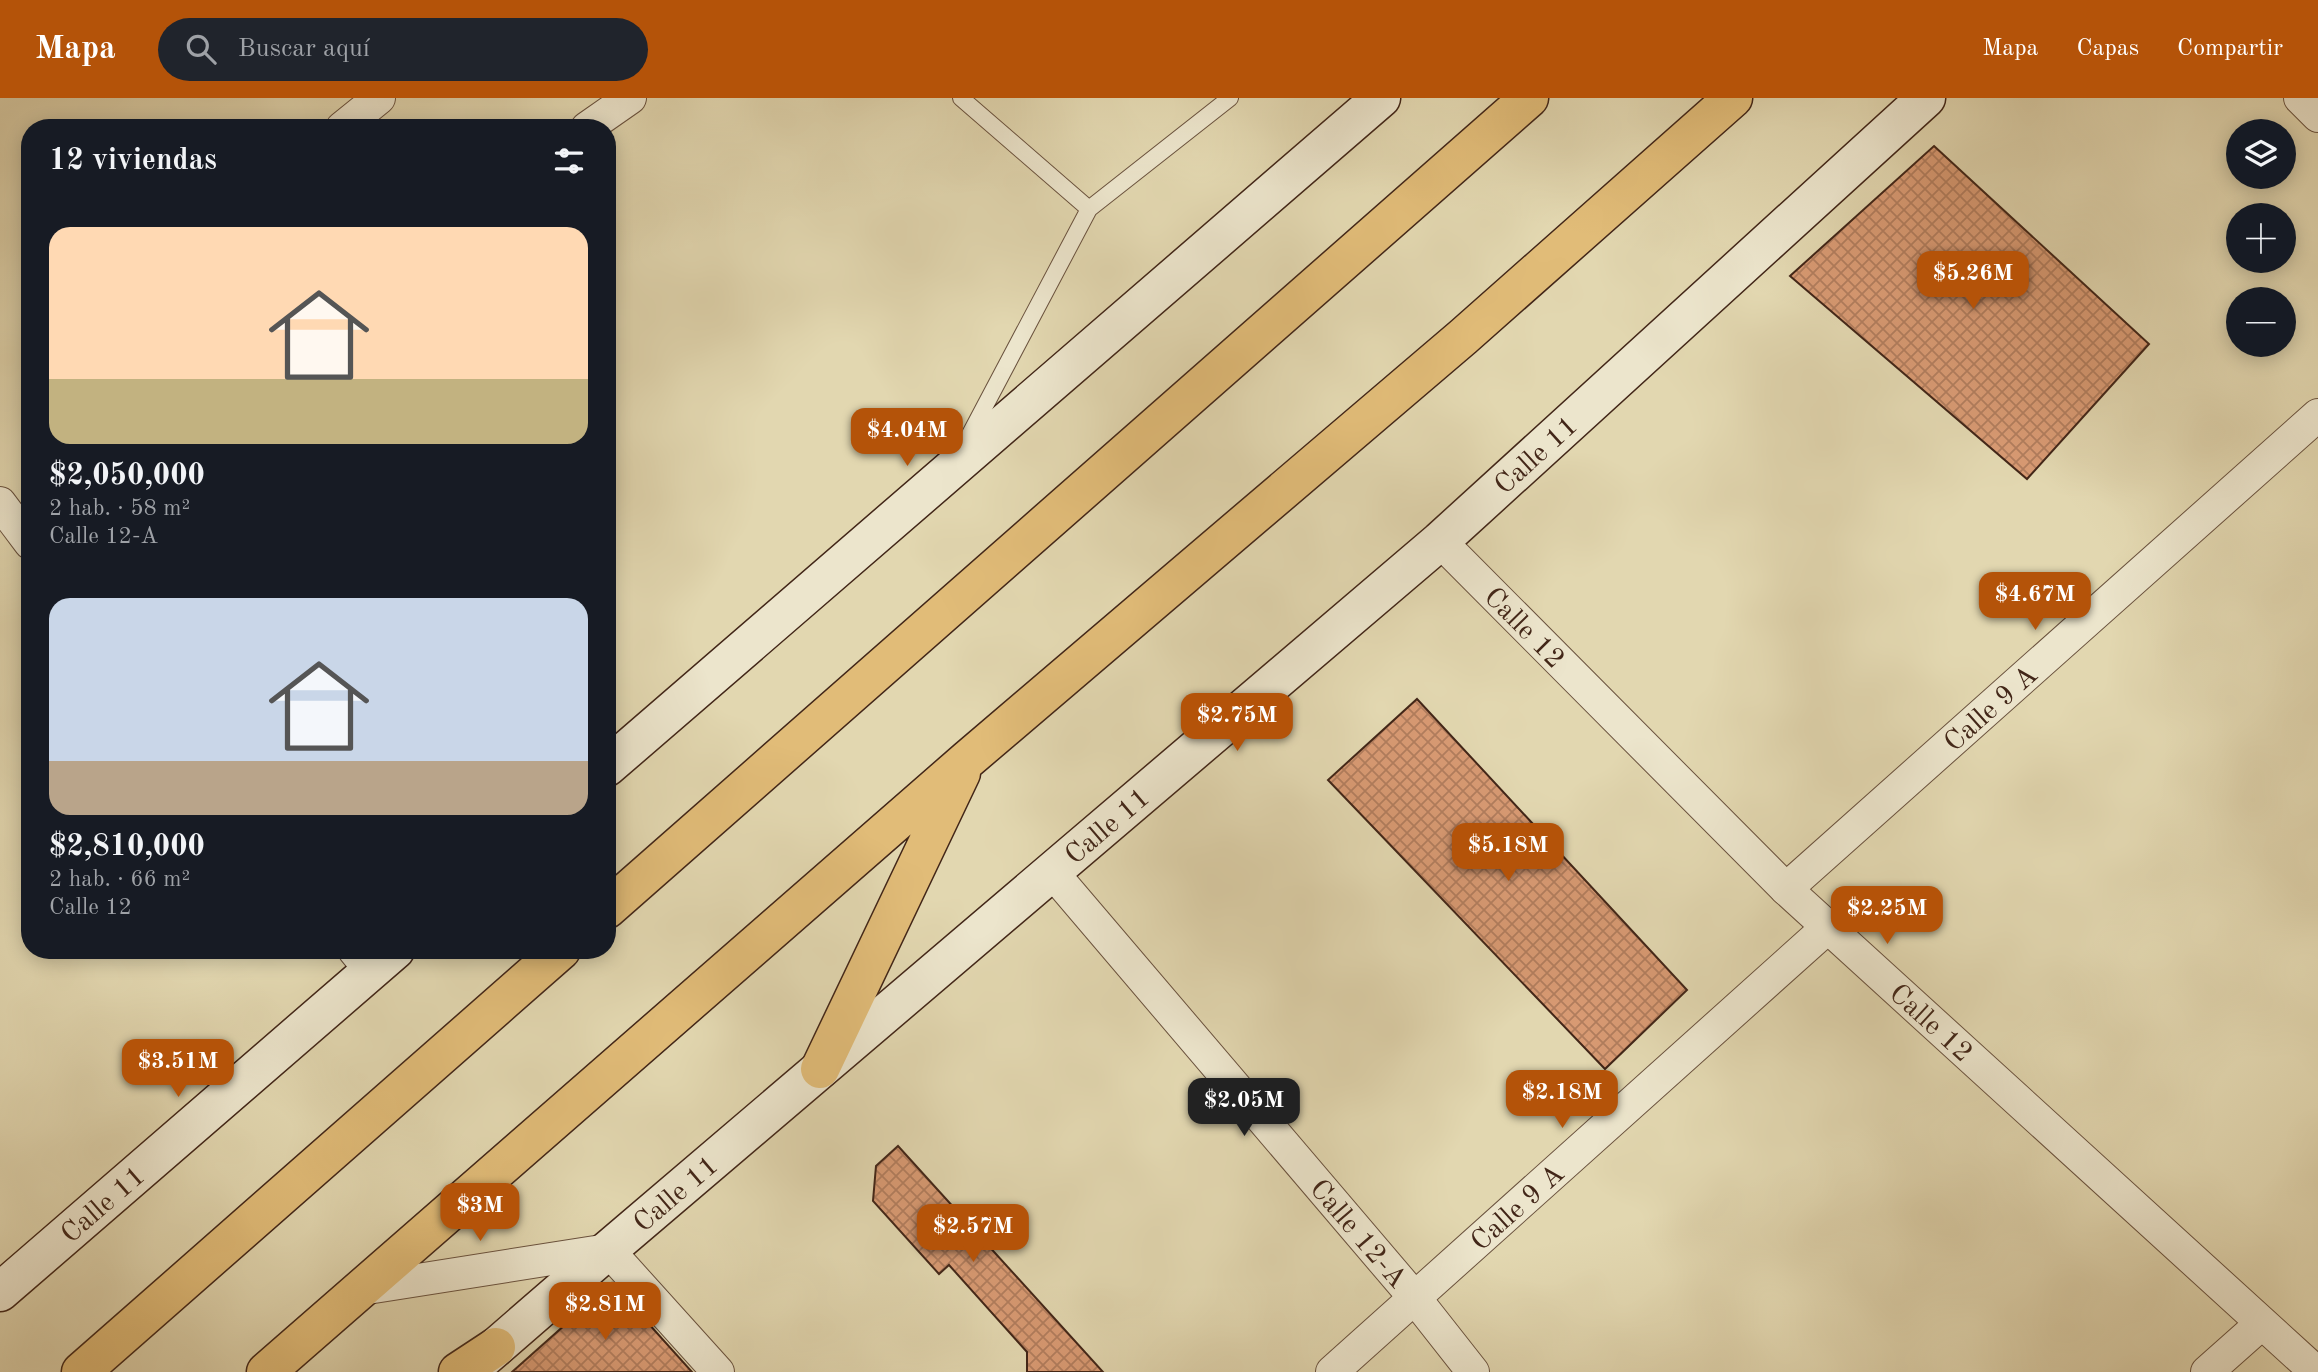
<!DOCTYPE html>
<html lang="es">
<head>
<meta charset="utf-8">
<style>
	body { margin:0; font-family:"Old Standard TT",serif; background:#20242c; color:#f1f3f6; height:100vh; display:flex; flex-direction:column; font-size:26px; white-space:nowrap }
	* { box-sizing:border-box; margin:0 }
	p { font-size:23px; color:#9ea1a6 }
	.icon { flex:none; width:38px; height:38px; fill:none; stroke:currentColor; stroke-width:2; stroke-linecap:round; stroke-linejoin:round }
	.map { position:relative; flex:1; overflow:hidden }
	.sheet { position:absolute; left:21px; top:21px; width:595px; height:840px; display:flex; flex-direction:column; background:#171b24; border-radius:28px; box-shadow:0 4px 18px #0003 }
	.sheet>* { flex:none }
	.controls { position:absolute; left:2226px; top:21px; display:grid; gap:14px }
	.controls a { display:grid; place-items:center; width:70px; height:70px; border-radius:50%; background:#171b24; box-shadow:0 4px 18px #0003; font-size:35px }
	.price { position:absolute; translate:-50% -60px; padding:0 16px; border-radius:14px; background:#b45309; color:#fff; font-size:23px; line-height:46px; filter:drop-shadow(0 2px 4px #0008) }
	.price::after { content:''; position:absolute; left:50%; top:42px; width:21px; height:16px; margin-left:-10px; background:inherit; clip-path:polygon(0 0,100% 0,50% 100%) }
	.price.on { background:#222; color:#fff }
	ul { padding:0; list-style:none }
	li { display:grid; align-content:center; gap:14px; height:371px; padding:0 28px }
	li span { display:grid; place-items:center; height:217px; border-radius:21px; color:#555 }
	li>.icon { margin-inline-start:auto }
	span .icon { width:126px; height:126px; fill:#fffc; stroke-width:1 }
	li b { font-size:30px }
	h2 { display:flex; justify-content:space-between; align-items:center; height:84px; padding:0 28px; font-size:30px }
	header { display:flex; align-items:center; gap:42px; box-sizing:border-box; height:98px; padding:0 35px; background:#b45309; color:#fff }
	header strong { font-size:33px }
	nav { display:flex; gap:38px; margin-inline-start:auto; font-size:24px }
	.search { width:490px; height:63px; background:#20242c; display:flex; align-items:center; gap:18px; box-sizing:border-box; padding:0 24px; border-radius:38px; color:#9ea1a6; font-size:26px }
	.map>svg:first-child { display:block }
	.building { fill:url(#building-cross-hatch); stroke:#422618; stroke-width:2 }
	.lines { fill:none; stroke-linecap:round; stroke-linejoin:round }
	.service-casing { stroke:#6a523e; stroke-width:18 }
	.minor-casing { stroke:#6a523e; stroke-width:34 }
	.secondary-casing { stroke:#422618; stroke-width:41 }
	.trunk-casing { stroke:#422618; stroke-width:41 }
	.service { stroke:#ece5cc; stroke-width:16 }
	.minor { stroke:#ece5cc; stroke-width:32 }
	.secondary { stroke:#ece5cc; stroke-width:38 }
	.trunk { stroke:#e1bc78; stroke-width:38 }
	.labels { text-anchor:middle; stroke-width:5; stroke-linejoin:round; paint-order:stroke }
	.street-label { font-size:28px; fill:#422618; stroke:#ece5cc }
</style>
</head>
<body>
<header>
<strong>Mapa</strong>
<div class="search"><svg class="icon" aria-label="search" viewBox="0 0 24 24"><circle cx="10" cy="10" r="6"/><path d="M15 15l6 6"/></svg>Buscar aquí</div>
<nav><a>Mapa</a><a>Capas</a><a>Compartir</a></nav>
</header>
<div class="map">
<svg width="2318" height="1274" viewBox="0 0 2318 1274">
	<defs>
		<pattern id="building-cross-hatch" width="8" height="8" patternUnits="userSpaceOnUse" patternTransform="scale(1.75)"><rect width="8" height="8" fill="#d89a73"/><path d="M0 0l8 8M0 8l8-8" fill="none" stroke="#b17d5d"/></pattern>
	</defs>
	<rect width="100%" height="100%" fill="#e2d7b0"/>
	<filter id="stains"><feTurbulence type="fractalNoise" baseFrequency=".00286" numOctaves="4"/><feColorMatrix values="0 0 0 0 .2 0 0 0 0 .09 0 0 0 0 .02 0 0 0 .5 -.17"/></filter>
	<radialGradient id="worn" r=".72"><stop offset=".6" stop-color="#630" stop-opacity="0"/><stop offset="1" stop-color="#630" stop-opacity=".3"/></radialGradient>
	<path class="building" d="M 1934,48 L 2149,246 L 2027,381 L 1790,178 Z
		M 1417,601 L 1687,892 L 1605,971 L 1328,682 Z
		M 898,1048 L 1103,1274 L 1027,1274 L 1027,1254 L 949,1167 L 939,1176 L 873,1103 L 876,1068 Z
		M 612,1185 L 692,1274 L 512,1274 Z"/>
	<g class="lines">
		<g class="service-casing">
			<path id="service" d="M 961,0 L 1089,111
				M 968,340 L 1089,111 L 1230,0"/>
		</g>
		<g class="minor-casing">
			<g id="minor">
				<path d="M 2300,0 L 2318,18"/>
				<path d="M 342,30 L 379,0"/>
				<path d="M 587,30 L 630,0"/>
				<path d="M 0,405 L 30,445"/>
				<path id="s1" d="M 1440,443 L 1786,791 L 2316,1274"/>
				<path id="s2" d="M 1052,774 L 1414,1199 L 1473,1274"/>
				<path id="s3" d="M 1786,791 L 2318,317"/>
				<path d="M 354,852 L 371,873"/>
				<path d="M 361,1191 L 608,1152 L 718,1274"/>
				<path id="s4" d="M 1332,1274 L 1828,829"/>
				<path d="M 2207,1274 L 2261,1226"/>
			</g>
		</g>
		<g class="secondary-casing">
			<g id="secondary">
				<path d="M 607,669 L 1381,0"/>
				<path id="s5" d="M 0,1194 L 395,852"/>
				<path id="s6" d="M 472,1270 L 608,1152 L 1440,443 L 1926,0"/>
			</g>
		</g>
		<g class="trunk-casing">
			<path id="trunk" d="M 607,811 L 1529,0
				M 820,971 L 961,675
				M 81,1274 L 561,852
				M 266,1274 L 967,662 L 1463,239 L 1733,0
				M 458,1274 L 496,1249"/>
		</g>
		<use href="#service" class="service"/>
		<use href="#minor" class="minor"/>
		<use href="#secondary" class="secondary"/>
		<use href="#trunk" class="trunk"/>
	</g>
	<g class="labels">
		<g class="street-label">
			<text dy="10" stroke="none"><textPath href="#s6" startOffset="1402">Calle 11</textPath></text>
			<text dy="10" stroke="none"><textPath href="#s1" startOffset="121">Calle 12</textPath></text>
			<text dy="10" stroke="none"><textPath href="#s3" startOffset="273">Calle 9 A</textPath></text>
			<text dy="10" stroke="none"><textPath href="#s6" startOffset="835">Calle 11</textPath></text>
			<text dy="10" stroke="none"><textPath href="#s1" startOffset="688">Calle 12</textPath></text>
			<text dy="10" stroke="none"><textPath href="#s6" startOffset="268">Calle 11</textPath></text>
			<text dy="10" stroke="none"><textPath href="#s5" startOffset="135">Calle 11</textPath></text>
			<text dy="10" stroke="none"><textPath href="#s4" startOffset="248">Calle 9 A</textPath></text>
			<text dy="10" stroke="none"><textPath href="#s2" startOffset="474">Calle 12-A</textPath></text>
		</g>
	</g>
	<rect width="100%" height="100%" filter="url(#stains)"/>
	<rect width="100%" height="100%" fill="url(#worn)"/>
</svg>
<div class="controls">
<a><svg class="icon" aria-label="layers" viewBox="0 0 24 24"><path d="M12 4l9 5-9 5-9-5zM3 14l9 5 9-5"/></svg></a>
<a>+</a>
<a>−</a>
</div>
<b class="price" style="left:1973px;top:213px">$5.26M</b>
<b class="price" style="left:907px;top:370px">$4.04M</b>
<b class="price" style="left:2035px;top:534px">$4.67M</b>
<b class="price" style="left:1237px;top:655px">$2.75M</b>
<b class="price" style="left:1508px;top:785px">$5.18M</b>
<b class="price" style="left:1887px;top:848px">$2.25M</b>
<b class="price" style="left:178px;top:1001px">$3.51M</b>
<b class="price" style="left:1562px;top:1032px">$2.18M</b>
<b class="price on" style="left:1244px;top:1040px">$2.05M</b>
<b class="price" style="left:480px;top:1145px">$3M</b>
<b class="price" style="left:973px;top:1166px">$2.57M</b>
<b class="price" style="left:605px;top:1244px">$2.81M</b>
<section class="sheet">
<h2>12 viviendas<svg class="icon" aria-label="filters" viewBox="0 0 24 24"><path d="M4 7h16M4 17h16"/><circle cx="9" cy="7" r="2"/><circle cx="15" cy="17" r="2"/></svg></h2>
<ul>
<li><span style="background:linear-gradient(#ffd9b3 70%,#c2b280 0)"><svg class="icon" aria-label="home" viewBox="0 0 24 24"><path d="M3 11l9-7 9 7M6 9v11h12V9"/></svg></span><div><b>$2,050,000</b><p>2 hab. · 58 m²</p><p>Calle 12-A</p></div></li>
<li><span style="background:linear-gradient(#c9d6e8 75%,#b9a48a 0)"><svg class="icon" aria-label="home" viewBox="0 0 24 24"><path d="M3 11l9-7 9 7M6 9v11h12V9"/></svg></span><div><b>$2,810,000</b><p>2 hab. · 66 m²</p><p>Calle 12</p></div></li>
</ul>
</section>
</div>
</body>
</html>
